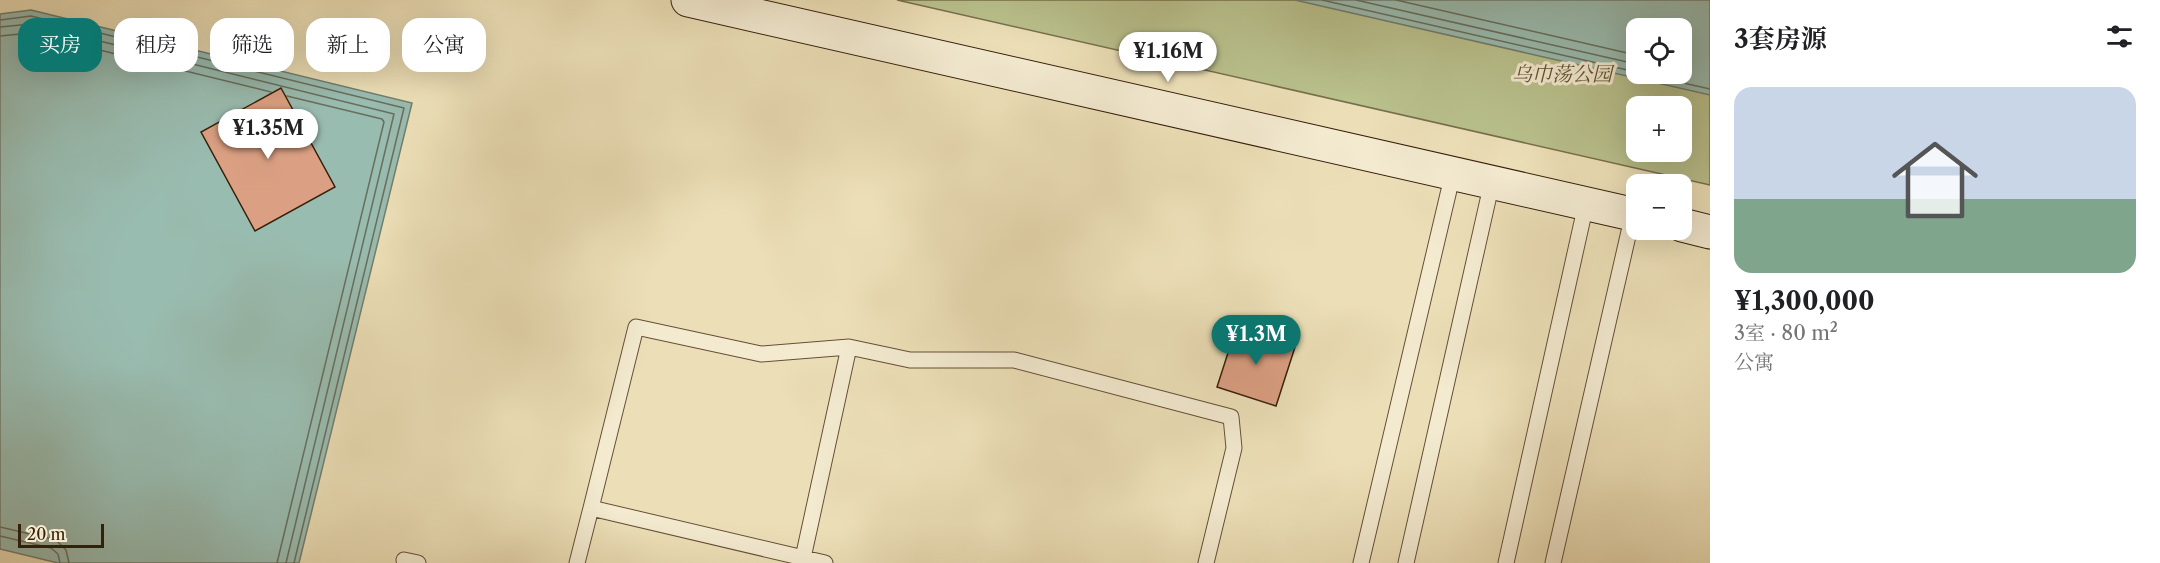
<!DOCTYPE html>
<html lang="zh">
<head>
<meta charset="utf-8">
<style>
	body { margin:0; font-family:"Libre Caslon Text","Noto Serif SC",serif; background:#f6f6f6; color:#202124; height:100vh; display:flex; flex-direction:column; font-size:22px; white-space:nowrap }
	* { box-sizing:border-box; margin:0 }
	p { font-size:20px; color:#757577 }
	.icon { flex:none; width:33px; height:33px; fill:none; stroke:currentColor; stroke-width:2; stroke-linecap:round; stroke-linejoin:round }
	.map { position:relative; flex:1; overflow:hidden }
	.sheet { display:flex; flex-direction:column; background:#fff; width:450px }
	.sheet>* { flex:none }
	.top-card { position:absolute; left:18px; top:18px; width:570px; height:54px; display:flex; gap:12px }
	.fabs { position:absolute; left:1626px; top:18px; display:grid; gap:12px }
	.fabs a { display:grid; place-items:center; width:66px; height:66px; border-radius:12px; background:#fff; box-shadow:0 6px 24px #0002; font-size:30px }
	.scale { position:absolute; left:18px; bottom:15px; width:86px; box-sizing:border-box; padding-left:6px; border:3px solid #37200b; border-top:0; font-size:16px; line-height:21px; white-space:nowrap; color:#37200b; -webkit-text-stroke:4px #f3ead0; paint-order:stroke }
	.price { position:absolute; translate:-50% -51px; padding:0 14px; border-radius:21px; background:#fff; color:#222; font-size:20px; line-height:39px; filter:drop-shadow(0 2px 3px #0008) }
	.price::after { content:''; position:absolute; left:50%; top:36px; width:18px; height:14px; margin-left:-9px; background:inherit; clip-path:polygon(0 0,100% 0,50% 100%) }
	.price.on { background:#0f766e; color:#fff }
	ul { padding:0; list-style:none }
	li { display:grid; align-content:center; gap:12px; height:318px; padding:0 24px }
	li+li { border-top:2px solid #e0e0e0 }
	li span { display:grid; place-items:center; height:186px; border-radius:18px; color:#555 }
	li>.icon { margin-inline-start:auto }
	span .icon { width:108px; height:108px; fill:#fffc; stroke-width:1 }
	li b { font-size:26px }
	h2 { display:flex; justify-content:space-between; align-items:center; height:72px; padding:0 24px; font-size:26px }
	.tag { padding:0 21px; border-radius:18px; background:#fff; box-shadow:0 6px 24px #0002; font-size:21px; line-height:54px }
	.tag.on { background:#0f766e; color:#fff }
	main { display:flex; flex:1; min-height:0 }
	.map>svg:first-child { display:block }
	.green { fill:#b9c18d; stroke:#78704c; stroke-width:1.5; fill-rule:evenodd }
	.water { fill:#99bcb0; stroke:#727e6e; stroke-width:1.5; fill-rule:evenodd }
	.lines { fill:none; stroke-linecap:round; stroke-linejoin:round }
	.shore { stroke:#686e5e; stroke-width:1.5 }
	.building { fill:#dba083; stroke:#37200b; stroke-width:1.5 }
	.service-casing { stroke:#645036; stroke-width:17 }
	.secondary-casing { stroke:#37200b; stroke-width:35 }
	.service { stroke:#f3ead0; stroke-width:15 }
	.secondary { stroke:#f3ead0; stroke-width:33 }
	.labels { text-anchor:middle; stroke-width:6; stroke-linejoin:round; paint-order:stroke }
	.park-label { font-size:20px; font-style:italic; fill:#5e5032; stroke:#f3ead0 }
</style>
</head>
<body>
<main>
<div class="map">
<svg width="1710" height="563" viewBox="0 0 1710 563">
	<rect width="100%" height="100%" fill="#ecdfb7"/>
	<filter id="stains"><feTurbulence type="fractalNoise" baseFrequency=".00333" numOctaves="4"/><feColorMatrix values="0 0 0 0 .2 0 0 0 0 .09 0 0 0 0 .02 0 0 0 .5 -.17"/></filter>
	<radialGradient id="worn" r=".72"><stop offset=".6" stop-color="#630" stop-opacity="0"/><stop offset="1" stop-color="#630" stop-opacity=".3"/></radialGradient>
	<path class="green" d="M 897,0 L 1710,0 L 1710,185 ZM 1636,28 L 1682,28 L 1682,74 L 1636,74 ZM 1636,106 L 1682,106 L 1682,152 L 1636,152 Z"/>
	<path class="water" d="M 1295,0 L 1710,0 L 1710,95 ZM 1636,28 L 1682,28 L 1682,74 L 1636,74 Z
		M 31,10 L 412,103 L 299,563 L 58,563 L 0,549 L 0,14 Z"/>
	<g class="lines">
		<path class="shore" d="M 1322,0 L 1636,72
			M 1356,0 L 1636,64
			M 1396,0 L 1636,55
			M 0,20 L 31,16 L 404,108 L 294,563
			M 0,27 L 31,24 L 394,114 L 286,563
			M 0,36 L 30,33 L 271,92
			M 1644,74 L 1710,89
			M 0,527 L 56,540 L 66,550 L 69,563
			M 0,536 L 51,548 L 58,554 L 60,563
			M 277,563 L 384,122 L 382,119 L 287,96"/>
	</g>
	<path class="building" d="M 281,88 L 335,187 L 255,231 L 201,132 Z
		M 1237,325 L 1296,344 L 1276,406 L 1217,387 Z"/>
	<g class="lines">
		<g class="service-casing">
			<path id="service" d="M 591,508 L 636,327 L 761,354 L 849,347 L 910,360 L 1014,360 L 1231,417 L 1234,448 L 1206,563
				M 803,558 L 849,347
				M 404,560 L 418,563
				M 577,563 L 591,508 L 825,563
				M 1361,563 L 1453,173
				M 1406,563 L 1492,182
				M 1506,563 L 1586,204
				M 1553,563 L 1633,214"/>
		</g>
		<g class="secondary-casing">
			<path id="secondary" d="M 688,0 L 1636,215
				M 1682,225 L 1710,232"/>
		</g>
		<use href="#service" class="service"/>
		<use href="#secondary" class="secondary"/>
	</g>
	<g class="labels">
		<g class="park-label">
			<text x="1562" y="81">乌巾荡公园</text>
		</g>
	</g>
	<rect width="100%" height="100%" filter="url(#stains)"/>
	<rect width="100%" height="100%" fill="url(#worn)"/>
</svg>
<div class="fabs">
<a><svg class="icon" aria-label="locate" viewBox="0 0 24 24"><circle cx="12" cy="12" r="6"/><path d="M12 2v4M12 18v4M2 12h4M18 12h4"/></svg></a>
<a>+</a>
<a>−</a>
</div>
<div class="scale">20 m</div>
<b class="price" style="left:1168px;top:83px">¥1.16M</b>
<b class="price" style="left:268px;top:160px">¥1.35M</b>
<b class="price on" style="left:1256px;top:366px">¥1.3M</b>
<div class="top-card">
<a class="tag on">买房</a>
<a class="tag">租房</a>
<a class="tag">筛选</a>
<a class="tag">新上</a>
<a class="tag">公寓</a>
</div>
</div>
<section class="sheet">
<h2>3套房源<svg class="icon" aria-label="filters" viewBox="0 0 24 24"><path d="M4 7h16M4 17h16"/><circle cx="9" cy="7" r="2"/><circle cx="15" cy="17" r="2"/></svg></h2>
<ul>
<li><span style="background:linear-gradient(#c9d6e8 60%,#7fa58c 0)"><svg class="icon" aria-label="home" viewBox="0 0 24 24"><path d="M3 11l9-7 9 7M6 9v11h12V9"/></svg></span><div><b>¥1,300,000</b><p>3室 · 80 m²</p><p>公寓</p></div></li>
</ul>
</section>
</main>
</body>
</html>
